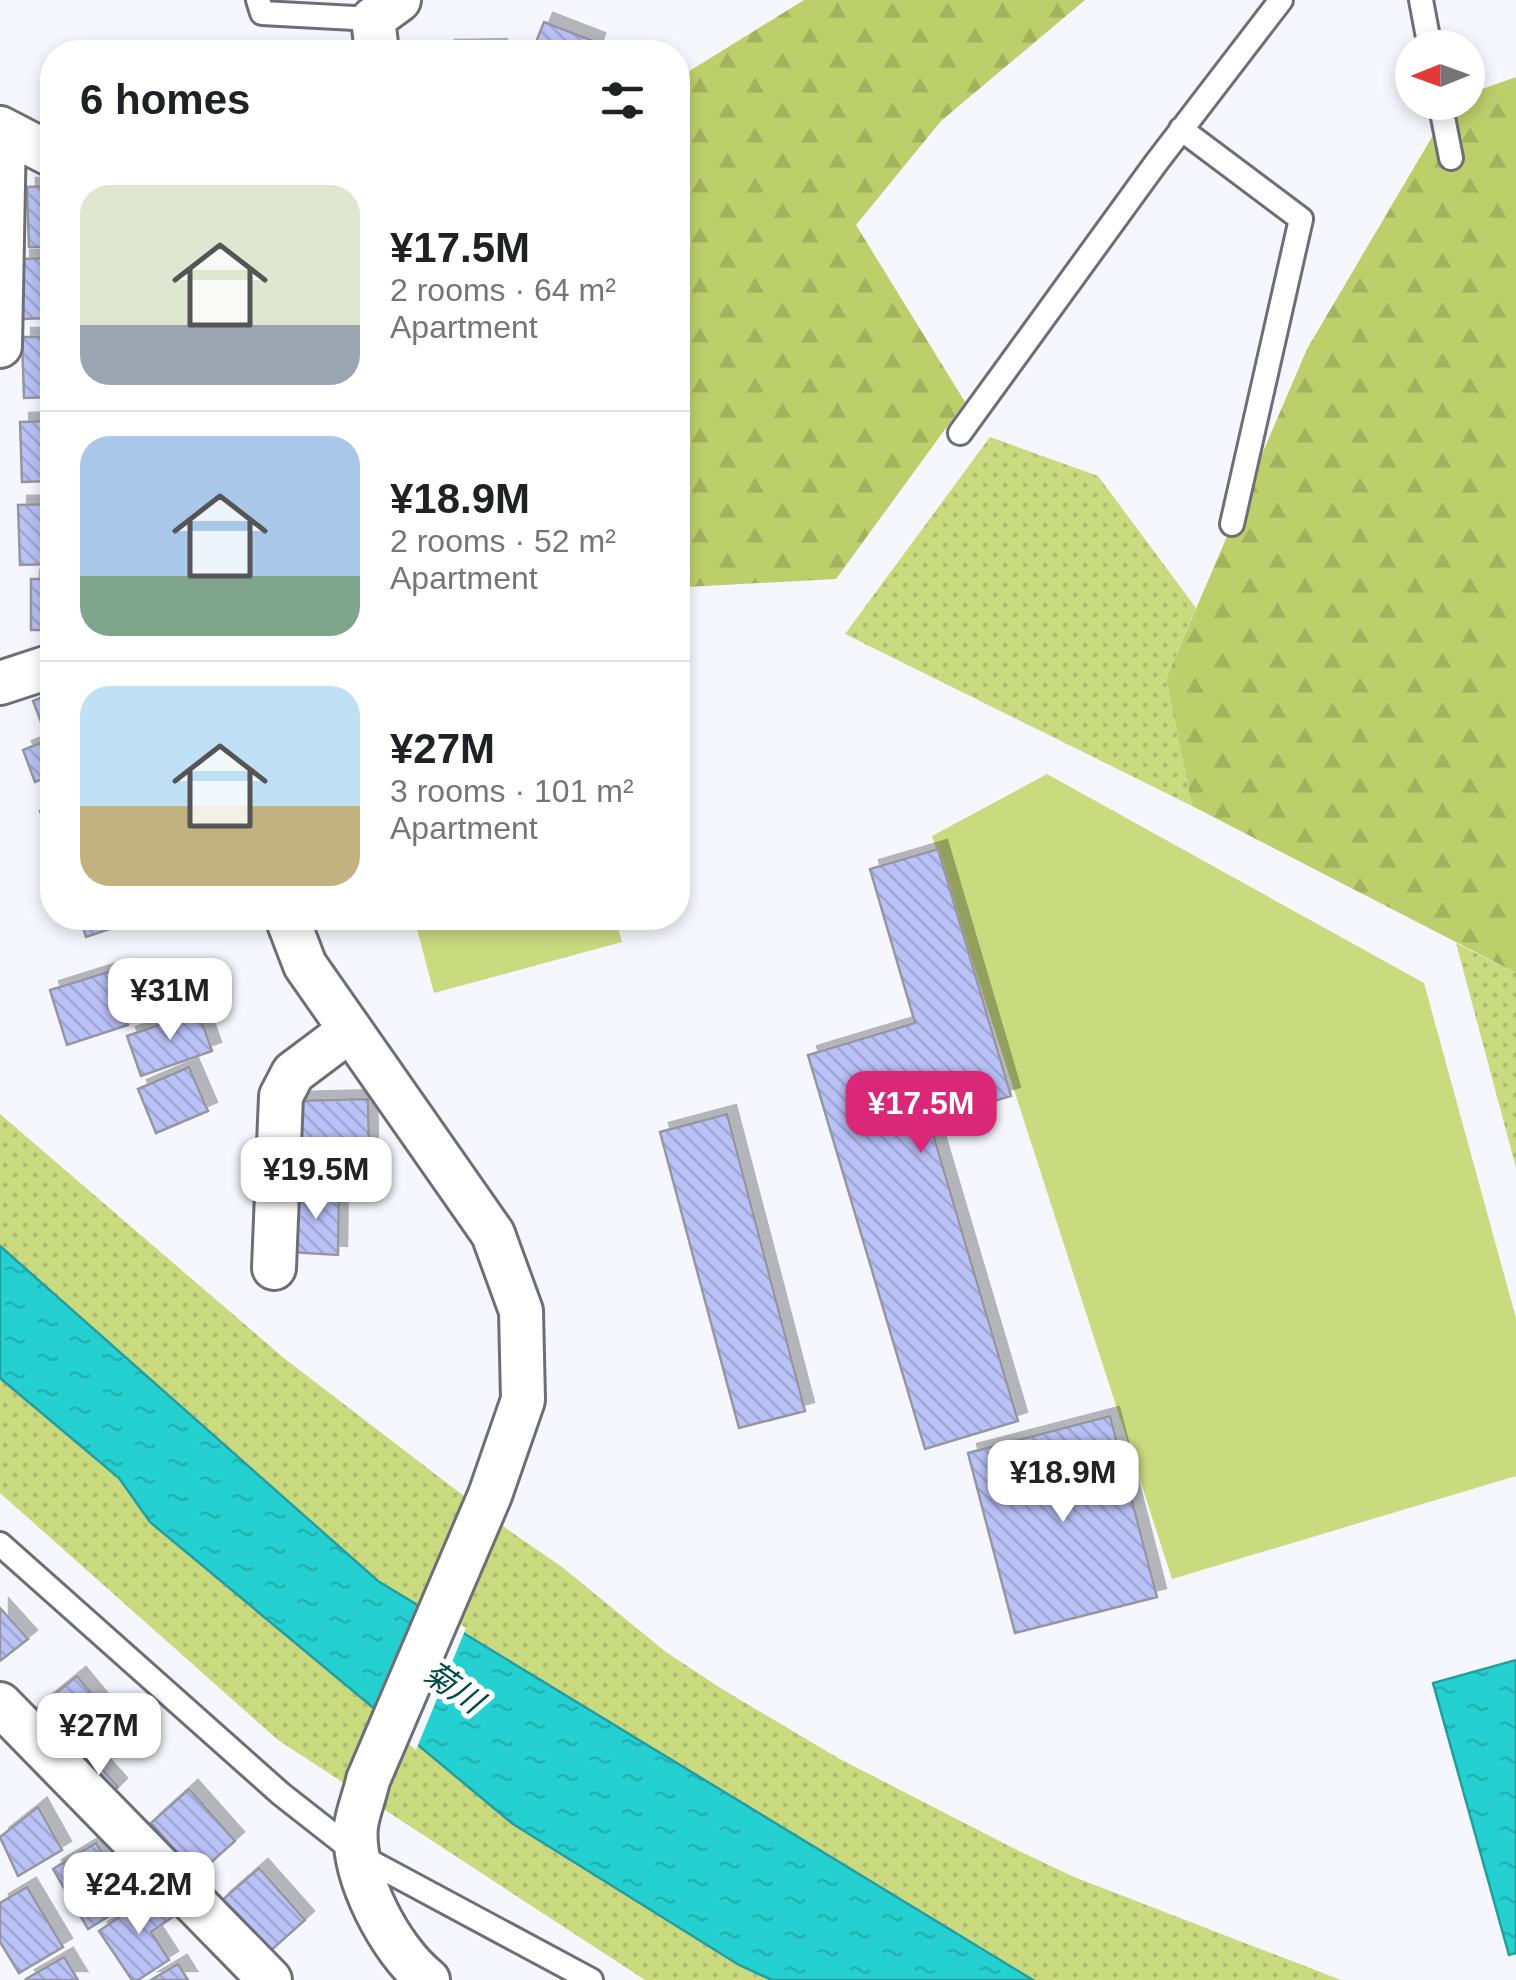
<!DOCTYPE html>
<html lang="en">
<head>
<meta charset="utf-8">
<style>
	body { margin:0; font-family:Arial,"Noto Sans JP",sans-serif; background:#f6f6f6; color:#202124; height:100vh; display:flex; flex-direction:column; font-size:38px; white-space:nowrap }
	* { box-sizing:border-box; margin:0 }
	p { font-size:32px; color:#757577 }
	.icon { flex:none; width:55px; height:55px; fill:none; stroke:currentColor; stroke-width:2; stroke-linecap:round; stroke-linejoin:round }
	.map { position:relative; flex:1; overflow:hidden }
	.side { position:absolute; left:40px; top:40px; width:650px; height:890px; display:flex; flex-direction:column; background:#fff; border-radius:40px; box-shadow:0 5px 15px #0003 }
	.side>* { flex:none }
	.needle { width:65px; rotate:269deg }
	.tools { position:absolute; left:1395px; top:30px; display:grid; gap:20px }
	.tools a { display:grid; place-items:center; width:90px; height:90px; border-radius:50%; background:#fff; box-shadow:0 5px 15px #0003; font-size:50px }
	.price { position:absolute; translate:-50% -85px; padding:0 22px; border-radius:20px; background:#fff; color:#222; font-size:32px; line-height:65px; filter:drop-shadow(0 2px 5px #0008) }
	.price::after { content:''; position:absolute; left:50%; top:60px; width:30px; height:22px; margin-left:-15px; background:inherit; clip-path:polygon(0 0,100% 0,50% 100%) }
	.price.selected { background:#db2777; color:#fff }
	ul { padding:0; list-style:none }
	li { display:flex; align-items:center; gap:30px; height:250px; padding:0 40px }
	li+li { border-top:2px solid #e0e0e0 }
	li span { display:grid; place-items:center; flex:none; width:280px; height:200px; border-radius:30px; color:#555 }
	li>.icon { margin-inline-start:auto }
	span .icon { width:120px; height:120px; fill:#fffc; stroke-width:1 }
	li b { font-size:42px }
	h2 { display:flex; justify-content:space-between; align-items:center; height:120px; padding:0 40px; font-size:42px }
	.map>svg:first-child { display:block }
	.green { fill:url(#green-dots) }
	.forest { fill:url(#forest-firs) }
	.pitch { fill:#c9da7f }
	.water { fill:url(#water-ripples); stroke:#259d9f; stroke-width:2.5 }
	.pier { fill:#f6f7fe }
	.building { fill:url(#building-back-hatch); stroke:#95979e; stroke-width:2.5; filter:url(#shadow) }
	.lines { fill:none; stroke-linecap:round; stroke-linejoin:round }
	.lane-casing { stroke:#6e6f76; stroke-width:28 }
	.street-casing { stroke:#6e6f76; stroke-width:48 }
	.lane { stroke:#fff; stroke-width:22 }
	.street { stroke:#fff; stroke-width:42 }
	.labels { text-anchor:middle; stroke-width:10; stroke-linejoin:round; paint-order:stroke }
	.water-label { font-size:32px; font-style:italic; fill:#014a4b; stroke:#fff }
</style>
</head>
<body>
<div class="map">
<svg width="1516" height="1980" viewBox="0 0 1516 1980">
	<defs>
		<pattern id="green-dots" width="8" height="8" patternUnits="userSpaceOnUse" patternTransform="scale(2.5)"><rect width="8" height="8" fill="#c9da7f"/><path d="M2 2h.1M6 6h.1" fill="none" stroke="#acbb6e" stroke-width="1.8" stroke-linecap="round"/></pattern>
		<pattern id="forest-firs" width="22" height="20" patternUnits="userSpaceOnUse" patternTransform="scale(2.5)"><rect width="22" height="20" fill="#bdcf6b"/><path d="M5 1l3.5 6h-7zM16 11l3.5 6h-7z" fill="#a2b25d"/></pattern>
		<pattern id="water-ripples" width="26" height="14" patternUnits="userSpaceOnUse" patternTransform="scale(2.5)"><rect width="26" height="14" fill="#25d0d1"/><path d="M2 4q2-2 4 0t4 0M15 11q2-2 4 0t4 0" fill="none" stroke="#21b2b3"/></pattern>
		<pattern id="building-back-hatch" width="6" height="6" patternUnits="userSpaceOnUse" patternTransform="scale(2.5)"><rect width="6" height="6" fill="#bac1f7"/><path d="M-1 5l2 2M0 0l6 6M5-1l2 2" fill="none" stroke="#a0a6d4"/></pattern>
		<filter id="shadow"><feDropShadow dx="9" dy="-9" stdDeviation="0" flood-color="#0004"/></filter>
	</defs>
	<rect width="100%" height="100%" fill="#f6f7fe"/>
	<path class="green" d="M 990,437 L 1098,476 L 1196,608 L 1166,679 L 1192,806 L 845,634 Z
		M 1456,943 L 1516,973 L 1516,1168 Z
		M 0,1114 L 285,1359 L 507,1529 L 562,1567 L 666,1652 L 722,1689 L 838,1758 L 1013,1848 L 1074,1877 L 1341,1980 L 645,1980 L 278,1740 L 0,1493 Z"/>
	<path class="forest" d="M 804,0 L 1085,0 L 941,121 L 856,225 L 965,402 L 836,579 L 686,587 L 678,579 L 678,302 L 688,267 L 683,75 Z
		M 1516,77 L 1516,973 L 1192,806 L 1166,679 L 1307,349 L 1452,103 L 1468,102 L 1468,94 Z"/>
	<path class="pitch" d="M 1047,774 L 1424,983 L 1516,1318 L 1516,1476 L 1172,1579 L 932,836 Z
		M 414,918 L 615,918 L 622,942 L 434,993 Z"/>
	<path class="water" d="M 0,1246 L 378,1581 L 1033,1980 L 772,1980 L 739,1965 L 513,1824 L 150,1522 L 119,1478 L 0,1378 Z
		M 1516,1660 L 1516,1953 L 1509,1955 L 1433,1683 Z"/>
	<path class="pier" d="M 426,1604 L 466,1628 L 416,1750 L 378,1718 Z"/>
	<path class="building" d="M 544,22 L 596,42 L 593,52 L 532,52 Z
		M 498,48 L 498,52 L 446,52 L 446,49 Z
		M 52,186 L 52,247 L 29,247 L 27,187 Z
		M 52,258 L 52,318 L 22,319 L 21,259 Z
		M 22,337 L 52,337 L 52,397 L 24,398 Z
		M 52,421 L 52,481 L 22,482 L 20,422 Z
		M 52,504 L 52,564 L 20,565 L 18,505 Z
		M 31,579 L 52,579 L 52,630 L 31,630 Z
		M 52,693 L 52,775 L 35,782 L 23,750 L 48,740 L 33,701 Z
		M 52,806 L 52,841 L 40,811 Z
		M 938,849 L 1011,1096 L 960,1111 L 949,1093 L 923,1100 L 1018,1421 L 925,1449 L 808,1055 L 915,1023 L 870,869 Z
		M 80,918 L 142,918 L 86,937 Z
		M 111,971 L 128,1025 L 67,1045 L 50,990 Z
		M 198,1011 L 212,1051 L 141,1076 L 127,1036 Z
		M 189,1067 L 208,1111 L 156,1133 L 138,1089 Z
		M 368,1099 L 369,1152 L 294,1154 L 292,1101 Z
		M 727,1114 L 805,1411 L 739,1428 L 660,1132 Z
		M 294,1189 L 339,1190 L 338,1255 L 291,1252 Z
		M 1110,1416 L 1157,1597 L 1015,1633 L 968,1453 Z
		M 0,1608 L 28,1639 L 0,1661 Z
		M 77,1676 L 114,1721 L 108,1729 L 124,1749 L 114,1757 L 106,1747 L 99,1753 L 92,1745 L 79,1756 L 68,1742 L 63,1746 L 34,1711 Z
		M 92,1758 L 118,1787 L 107,1798 L 80,1769 Z
		M 189,1789 L 235,1841 L 197,1875 L 151,1823 Z
		M 38,1807 L 62,1850 L 18,1876 L 0,1837 Z
		M 96,1843 L 132,1902 L 88,1929 L 53,1869 Z
		M 259,1868 L 305,1920 L 267,1954 L 220,1902 Z
		M 27,1887 L 63,1947 L 19,1973 L 0,1942 L 0,1903 Z
		M 157,1891 L 174,1916 L 151,1932 L 169,1960 L 138,1980 L 132,1980 L 99,1931 Z
		M 64,1957 L 78,1980 L 27,1980 L 26,1979 Z
		M 178,1964 L 188,1980 L 151,1980 Z"/>
	<g class="lines">
		<g class="lane-casing">
			<path id="lane" d="M 258,0 L 262,13 L 373,19
				M 1421,0 L 1430,48
				M 1440,102 L 1451,158
				M 1181,129 L 1301,219 L 1232,524
				M 960,433 L 1156,163 L 1281,0
				M 0,1544 L 281,1794 L 360,1856 L 591,1980"/>
		</g>
		<g class="street-casing">
			<path id="street" d="M 377,52 L 373,19 L 399,0
				M 0,128 L 52,155
				M 0,346 L 4,131
				M 0,683 L 52,666
				M 287,918 L 305,965 L 493,1234 L 521,1311 L 523,1400 L 490,1495 L 368,1780 C 365,1795 358,1811 356,1826 C 351,1875 390,1950 428,1980
				M 274,1268 L 281,1096 L 293,1073 L 349,1031
				M 0,1704 L 270,1980"/>
		</g>
		<use href="#lane" class="lane"/>
		<use href="#street" class="street"/>
	</g>
	<g class="labels">
		<g class="water-label">
			<text transform="translate(453 1687) rotate(35)" y="11">菊川</text>
		</g>
	</g>
</svg>
<div class="tools">
<a><svg class="needle" viewBox="-14 -14 28 28"><path d="M0-13l5 13h-10z" fill="#e53935"/><path d="M0 13l5-13h-10z" fill="#757577"/></svg></a>
</div>
<b class="price" style="left:170px;top:1043px">¥31M</b>
<b class="price selected" style="left:921px;top:1156px">¥17.5M</b>
<b class="price" style="left:316px;top:1222px">¥19.5M</b>
<b class="price" style="left:1063px;top:1525px">¥18.9M</b>
<b class="price" style="left:99px;top:1778px">¥27M</b>
<b class="price" style="left:139px;top:1937px">¥24.2M</b>
<section class="side">
<h2>6 homes<svg class="icon" aria-label="filters" viewBox="0 0 24 24"><path d="M4 7h16M4 17h16"/><circle cx="9" cy="7" r="2"/><circle cx="15" cy="17" r="2"/></svg></h2>
<ul>
<li><span style="background:linear-gradient(#dfe7d0 70%,#9aa5b1 0)"><svg class="icon" aria-label="home" viewBox="0 0 24 24"><path d="M3 11l9-7 9 7M6 9v11h12V9"/></svg></span><div><b>¥17.5M</b><p>2 rooms · 64 m²</p><p>Apartment</p></div></li>
<li><span style="background:linear-gradient(#a9c7e8 70%,#7fa58c 0)"><svg class="icon" aria-label="home" viewBox="0 0 24 24"><path d="M3 11l9-7 9 7M6 9v11h12V9"/></svg></span><div><b>¥18.9M</b><p>2 rooms · 52 m²</p><p>Apartment</p></div></li>
<li><span style="background:linear-gradient(#bfe0f5 60%,#c2b280 0)"><svg class="icon" aria-label="home" viewBox="0 0 24 24"><path d="M3 11l9-7 9 7M6 9v11h12V9"/></svg></span><div><b>¥27M</b><p>3 rooms · 101 m²</p><p>Apartment</p></div></li>
</ul>
</section>
</div>
</body>
</html>
